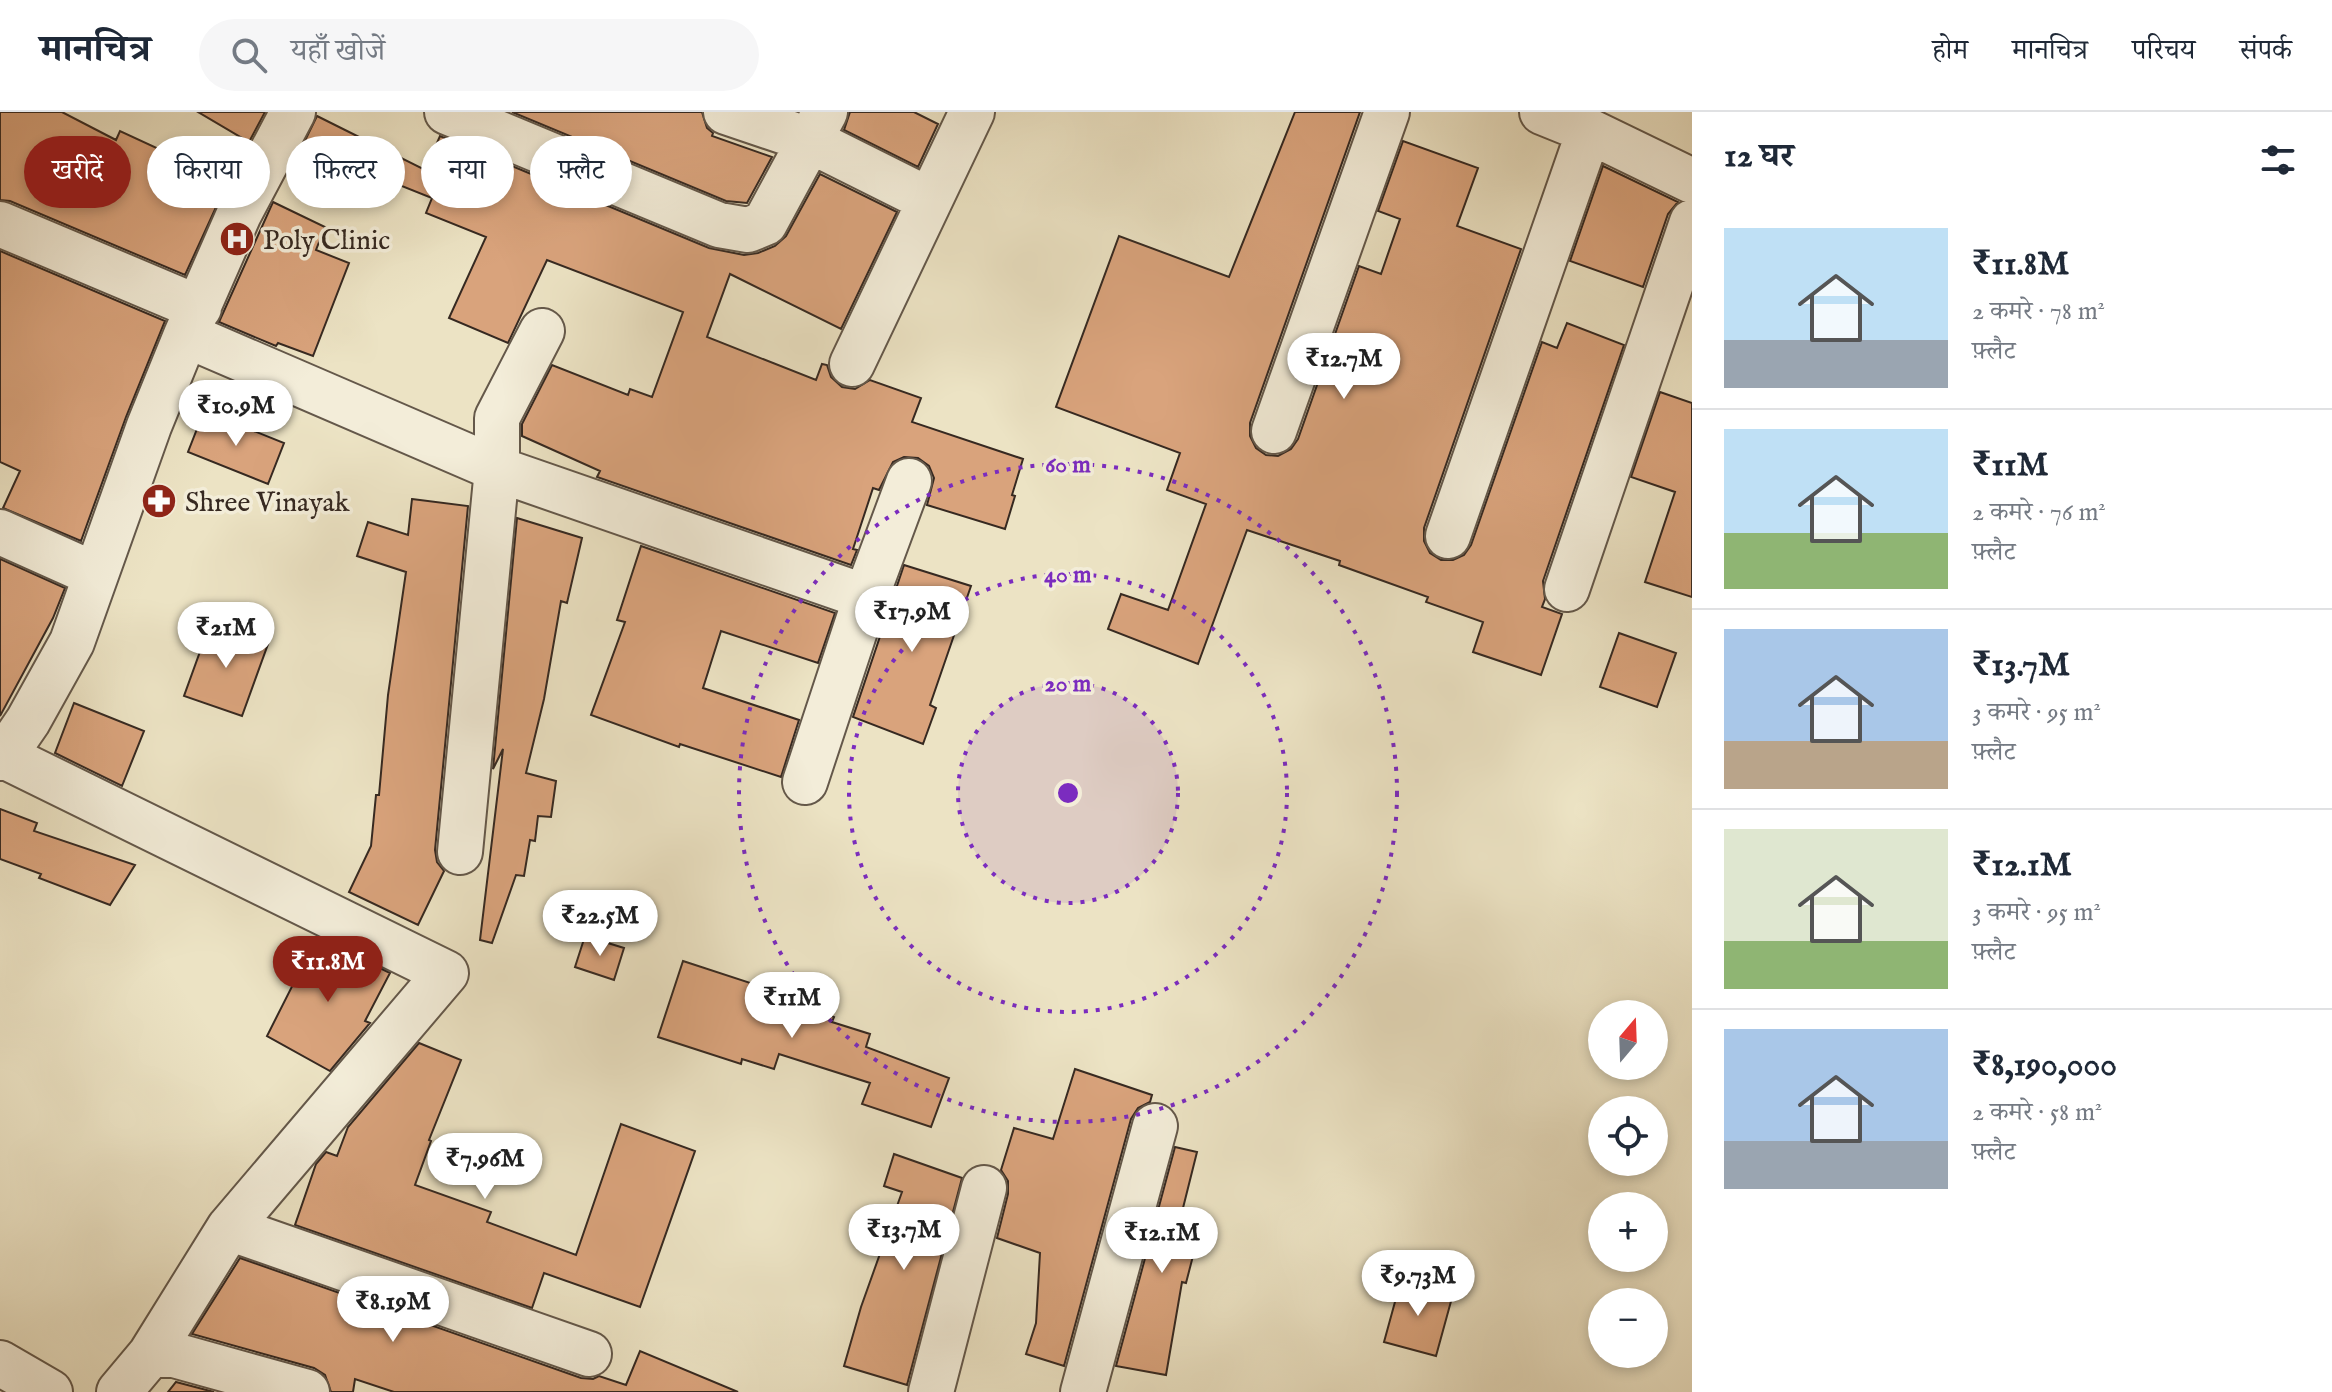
<!DOCTYPE html>
<html lang="hi">
<head>
<meta charset="utf-8">
<style>
	body { margin:0; font-family:"IM FELL English","Noto Serif Devanagari",serif; background:#f6f6f7; color:#1f2937; height:100vh; display:flex; flex-direction:column; font-size:30px; white-space:nowrap }
	* { box-sizing:border-box; margin:0 }
	p { font-size:26px; color:#747a83 }
	.icon { flex:none; width:44px; height:44px; fill:none; stroke:currentColor; stroke-width:2; stroke-linecap:round; stroke-linejoin:round }
	.map { position:relative; flex:1; overflow:hidden }
	.panel { display:flex; flex-direction:column; background:#fff; width:640px }
	.panel>* { flex:none }
	.hud { position:absolute; left:24px; top:24px; width:760px; height:72px; display:flex; gap:16px }
	.needle { width:52px; rotate:19deg }
	.tools { position:absolute; left:1588px; top:888px; display:grid; gap:16px }
	.tools a { display:grid; place-items:center; width:80px; height:80px; border-radius:50%; background:#fff; box-shadow:0 4px 12px #0003; font-size:40px }
	.price { position:absolute; translate:-50% -68px; padding:0 18px; border-radius:28px; background:#fff; color:#222; font-size:26px; line-height:52px; filter:drop-shadow(0 2px 4px #0008) }
	.price::after { content:''; position:absolute; left:50%; top:48px; width:24px; height:18px; margin-left:-12px; background:inherit; clip-path:polygon(0 0,100% 0,50% 100%) }
	.price.selected { background:#8f2418; color:#fff }
	ul { padding:0; list-style:none }
	li { display:flex; align-items:center; gap:24px; height:200px; padding:0 32px }
	li+li { border-top:2px solid #e0e1e3 }
	li span { display:grid; place-items:center; flex:none; width:224px; height:160px; border-radius:0px; color:#555 }
	li>.icon { margin-inline-start:auto }
	span .icon { width:96px; height:96px; fill:#fffc; stroke-width:1 }
	li b { font-size:34px }
	h2 { display:flex; justify-content:space-between; align-items:center; height:96px; padding:0 32px; font-size:34px }
	.tag { padding:0 28px; border-radius:36px; background:#fff; box-shadow:0 4px 12px #0003; font-size:28px; line-height:72px }
	.tag.selected { background:#8f2418; color:#fff }
	header { display:flex; align-items:center; gap:48px; box-sizing:border-box; height:112px; padding:0 40px; background:#fff; border-bottom:2px solid #e0e1e3 }
	header strong { font-size:38px }
	nav { display:flex; gap:44px; margin-inline-start:auto; font-size:28px }
	.search { width:560px; height:72px; background:#f6f6f7; display:flex; align-items:center; gap:20px; box-sizing:border-box; padding:0 28px; border-radius:44px; color:#747a83; font-size:30px }
	main { display:flex; flex:1; min-height:0 }
	.map>svg:first-child { display:block }
	.building { fill:#d9a37c; stroke:#362921; stroke-width:2 }
	.lines { fill:none; stroke-linecap:round; stroke-linejoin:round }
	.minor-casing { stroke:#64584a; stroke-width:48 }
	.minor { stroke:#f3edd9; stroke-width:44 }
	.ring { fill:none; stroke:#7b2cbf; stroke-width:4; stroke-dasharray:4 8 }
	.labels { text-anchor:middle; stroke-width:7; stroke-linejoin:round; paint-order:stroke }
	.poi-label { font-size:28px; fill:#362921; stroke:#f3edd9; text-anchor:start }
	.centre { fill:#7b2cbf; stroke:#f3edd9; stroke-width:4 }
	.ring-label { font-size:24px; text-anchor:middle; font-weight:bold; fill:#7b2cbf; stroke:#f3edd9; stroke-width:7; stroke-linejoin:round; paint-order:stroke }
</style>
</head>
<body>
<header>
<strong>मानचित्र</strong>
<div class="search"><svg class="icon" aria-label="search" viewBox="0 0 24 24"><circle cx="10" cy="10" r="6"/><path d="M15 15l6 6"/></svg>यहाँ खोजें</div>
<nav><a>होम</a><a>मानचित्र</a><a>परिचय</a><a>संपर्क</a></nav>
</header>
<main>
<div class="map">
<svg width="1692" height="1280" viewBox="0 0 1692 1280">
	<rect width="100%" height="100%" fill="#ece3c4"/>
	<filter id="stains"><feTurbulence type="fractalNoise" baseFrequency=".0025" numOctaves="4"/><feColorMatrix values="0 0 0 0 .2 0 0 0 0 .09 0 0 0 0 .02 0 0 0 .5 -.17"/></filter>
	<radialGradient id="worn" r=".72"><stop offset=".6" stop-color="#630" stop-opacity="0"/><stop offset="1" stop-color="#630" stop-opacity=".3"/></radialGradient>
	<path class="building" d="M 0,0 L 62,0 L 116,28 L 120,19 L 228,69 L 185,163 L 10,89 L 0,88 Z
		M 198,0 L 265,0 L 249,30 Z
		M 512,0 L 702,0 L 707,16 L 713,21 L 712,24 L 772,45 L 747,91 L 726,89 Z
		M 850,0 L 914,0 L 938,12 L 918,55 L 844,18 Z
		M 1295,0 L 1360,0 L 1250,311 L 1250,324 L 1256,336 L 1266,343 L 1278,344 L 1291,337 L 1298,327 L 1359,154 L 1381,162 L 1400,107 L 1378,99 L 1403,29 L 1478,56 L 1457,114 L 1521,137 L 1424,416 L 1424,429 L 1430,441 L 1441,448 L 1453,448 L 1464,443 L 1471,433 L 1542,230 L 1557,236 L 1567,211 L 1624,233 L 1543,469 L 1545,487 L 1542,495 L 1562,502 L 1541,563 L 1473,540 L 1483,510 L 1426,490 L 1428,485 L 1339,453 L 1340,449 L 1247,418 L 1198,552 L 1108,517 L 1121,482 L 1168,498 L 1206,392 L 1167,378 L 1180,341 L 1056,295 L 1119,124 L 1229,165 Z
		M 317,4 L 425,58 L 440,24 L 709,136 L 744,143 L 758,141 L 775,134 L 786,124 L 820,62 L 897,100 L 841,217 L 730,162 L 707,225 L 816,268 L 822,252 L 827,253 L 831,265 L 842,275 L 855,277 L 870,268 L 921,286 L 912,310 L 1023,347 L 1012,383 L 1015,384 L 1005,417 L 927,393 L 934,366 L 929,354 L 918,346 L 904,345 L 893,350 L 879,378 L 873,376 L 853,437 L 857,438 L 851,453 L 597,365 L 600,359 L 522,324 L 522,312 L 552,253 L 628,283 L 630,277 L 652,285 L 683,200 L 547,148 L 508,231 L 449,206 L 486,125 L 426,101 L 432,86 L 382,66 L 376,82 L 345,66 L 338,82 L 292,55 Z
		M 1603,54 L 1678,90 L 1668,102 L 1643,175 L 1570,149 Z
		M 273,90 L 325,115 L 316,138 L 349,151 L 313,244 L 278,231 L 276,234 L 219,210 Z
		M 0,139 L 165,209 L 126,305 L 81,429 L 3,396 L 20,359 L 0,350 Z
		M 1660,280 L 1692,291 L 1692,485 L 1645,470 L 1675,380 L 1631,365 Z
		M 204,299 L 284,331 L 268,372 L 188,340 Z
		M 412,387 L 468,394 L 435,738 L 437,750 L 444,759 L 418,813 L 349,780 L 371,734 L 376,683 L 379,683 L 388,583 L 406,460 L 357,444 L 368,410 L 408,423 Z
		M 517,406 L 582,426 L 567,491 L 561,489 L 544,587 L 526,661 L 556,669 L 551,705 L 538,704 L 535,729 L 530,728 L 524,764 L 516,763 L 492,831 L 480,828 L 503,637 L 493,657 Z
		M 641,434 L 835,501 L 818,551 L 721,519 L 703,576 L 799,608 L 781,665 L 680,632 L 679,635 L 591,603 L 625,510 L 617,508 Z
		M 0,447 L 65,476 L 53,506 L 0,604 Z
		M 904,453 L 971,474 L 930,593 L 936,596 L 923,632 L 853,605 Z
		M 210,512 L 268,532 L 242,604 L 184,584 Z
		M 1619,521 L 1676,541 L 1657,595 L 1600,575 Z
		M 74,591 L 144,619 L 122,674 L 55,641 Z
		M 0,697 L 37,711 L 34,719 L 135,753 L 110,793 L 39,766 L 41,762 L 0,747 Z
		M 585,824 L 624,836 L 614,868 L 575,855 Z
		M 317,825 L 390,861 L 365,909 L 370,911 L 330,959 L 267,924 Z
		M 683,849 L 796,886 L 794,891 L 834,905 L 832,910 L 870,922 L 866,935 L 949,966 L 931,1015 L 862,992 L 870,971 L 779,942 L 774,957 L 742,947 L 741,952 L 658,925 Z
		M 419,931 L 461,948 L 429,1028 L 431,1029 L 415,1073 L 491,1100 L 487,1110 L 576,1143 L 621,1012 L 695,1039 L 640,1195 L 544,1161 L 532,1196 L 295,1113 L 316,1052 L 326,1040 L 337,1044 L 348,1015 Z
		M 1075,957 L 1152,983 L 1150,990 L 1138,996 L 1131,1007 L 1064,1254 L 1026,1242 L 1036,1211 L 1040,1141 L 997,1126 L 1008,1082 L 1008,1069 L 1001,1058 L 1014,1016 L 1053,1027 Z
		M 1175,1035 L 1197,1040 L 1180,1108 L 1201,1113 L 1186,1171 L 1182,1170 L 1166,1263 L 1116,1254 Z
		M 894,1042 L 962,1066 L 907,1273 L 844,1254 L 861,1195 L 902,1080 L 884,1074 Z
		M 240,1146 L 581,1266 L 593,1267 L 599,1264 L 626,1273 L 640,1239 L 738,1280 L 394,1280 L 355,1267 L 353,1280 L 331,1280 L 325,1263 L 314,1256 L 192,1222 Z
		M 1401,1168 L 1453,1182 L 1436,1244 L 1384,1230 Z
		M 176,1270 L 214,1280 L 168,1280 Z"/>
	<g class="lines">
		<g class="minor-casing">
			<path id="minor" d="M 447,0 L 719,113 L 748,118 L 765,111 L 825,0
				M 726,0 L 809,28 L 929,88
				M 1542,0 L 1589,19 L 1692,69
				M 0,112 L 199,196
				M 186,223 L 497,357 L 866,485 L 909,369
				M 852,252 L 972,0
				M 1274,319 L 1387,0
				M 0,420 L 96,463
				M 1448,424 L 1589,19
				M 1567,477 L 1692,110
				M 4,644 L 446,861 L 229,1116 L 589,1242
				M 0,646 L 4,644 L 28,609 L 72,530 L 149,314 L 186,223 L 239,102 L 293,0
				M 805,670 L 866,485
				M 460,740 L 497,357 L 497,306 L 542,219
				M 150,1243 L 229,1116
				M 0,1251 L 50,1280
				M 119,1280 L 150,1243 L 174,1243 L 307,1280
				M 931,1280 L 984,1076
				M 1083,1280 L 1155,1014"/>
		</g>
		<use href="#minor" class="minor"/>
	</g>
	<circle cx="1068" cy="681" r="110" fill="#7b2cbf" fill-opacity=".12"/>
	<g class="ring">
		<circle cx="1068" cy="681" r="110"/>
		<circle cx="1068" cy="681" r="219"/>
		<circle cx="1068" cy="681" r="329"/>
	</g>
	<defs>
		<g id="hospital-disc" transform="scale(1.8)"><circle r="9.5" fill="#8f2418" stroke="#f3edd9"/><path d="M-5-5h3v3.5h4V-5h3V5h-3V1.5h-4V5h-3Z" fill="#fff"/></g>
		<g id="pharmacy-disc" transform="scale(1.8)"><circle r="9.5" fill="#8f2418" stroke="#f3edd9"/><path d="M-2-6h4v4h4v4h-4v4h-4v-4h-4v-4h4Z" fill="#fff"/></g>
	</defs>
	<g fill-rule="evenodd">
		<use href="#hospital-disc" x="237" y="127"/>
		<use href="#pharmacy-disc" x="159" y="389"/>
	</g>
	<g class="labels">
		<g class="poi-label">
			<text x="263" y="137">Poly Clinic</text>
			<text x="185" y="399">Shree Vinayak</text>
		</g>
	</g>
	<circle cx="1068" cy="681" r="12" class="centre"/>
	<g class="ring-label">
		<text x="1068" y="360">60 m</text>
		<text x="1068" y="470">40 m</text>
		<text x="1068" y="579">20 m</text>
	</g>
	<rect width="100%" height="100%" filter="url(#stains)"/>
	<rect width="100%" height="100%" fill="url(#worn)"/>
</svg>
<div class="tools">
<a><svg class="needle" viewBox="-14 -14 28 28"><path d="M0-13l5 13h-10z" fill="#e53935"/><path d="M0 13l5-13h-10z" fill="#747a83"/></svg></a>
<a><svg class="icon" aria-label="locate" viewBox="0 0 24 24"><circle cx="12" cy="12" r="6"/><path d="M12 2v4M12 18v4M2 12h4M18 12h4"/></svg></a>
<a>+</a>
<a>−</a>
</div>
<b class="price" style="left:1344px;top:289px">₹12.7M</b>
<b class="price" style="left:236px;top:336px">₹10.9M</b>
<b class="price" style="left:912px;top:542px">₹17.9M</b>
<b class="price" style="left:226px;top:558px">₹21M</b>
<b class="price" style="left:600px;top:846px">₹22.5M</b>
<b class="price selected" style="left:328px;top:892px">₹11.8M</b>
<b class="price" style="left:792px;top:928px">₹11M</b>
<b class="price" style="left:485px;top:1089px">₹7.96M</b>
<b class="price" style="left:904px;top:1160px">₹13.7M</b>
<b class="price" style="left:1162px;top:1163px">₹12.1M</b>
<b class="price" style="left:1418px;top:1206px">₹9.73M</b>
<b class="price" style="left:393px;top:1232px">₹8.19M</b>
<div class="hud">
<a class="tag selected">खरीदें</a>
<a class="tag">किराया</a>
<a class="tag">फ़िल्टर</a>
<a class="tag">नया</a>
<a class="tag">फ़्लैट</a>
</div>
</div>
<section class="panel">
<h2>12 घर<svg class="icon" aria-label="filters" viewBox="0 0 24 24"><path d="M4 7h16M4 17h16"/><circle cx="9" cy="7" r="2"/><circle cx="15" cy="17" r="2"/></svg></h2>
<ul>
<li><span style="background:linear-gradient(#bfe0f5 70%,#9aa5b1 0)"><svg class="icon" aria-label="home" viewBox="0 0 24 24"><path d="M3 11l9-7 9 7M6 9v11h12V9"/></svg></span><div><b>₹11.8M</b><p>2 कमरे · 78 m²</p><p>फ़्लैट</p></div></li>
<li><span style="background:linear-gradient(#bfe0f5 65%,#8fb573 0)"><svg class="icon" aria-label="home" viewBox="0 0 24 24"><path d="M3 11l9-7 9 7M6 9v11h12V9"/></svg></span><div><b>₹11M</b><p>2 कमरे · 76 m²</p><p>फ़्लैट</p></div></li>
<li><span style="background:linear-gradient(#a9c7e8 70%,#b9a48a 0)"><svg class="icon" aria-label="home" viewBox="0 0 24 24"><path d="M3 11l9-7 9 7M6 9v11h12V9"/></svg></span><div><b>₹13.7M</b><p>3 कमरे · 95 m²</p><p>फ़्लैट</p></div></li>
<li><span style="background:linear-gradient(#dfe7d0 70%,#8fb573 0)"><svg class="icon" aria-label="home" viewBox="0 0 24 24"><path d="M3 11l9-7 9 7M6 9v11h12V9"/></svg></span><div><b>₹12.1M</b><p>3 कमरे · 95 m²</p><p>फ़्लैट</p></div></li>
<li><span style="background:linear-gradient(#a9c7e8 70%,#9aa5b1 0)"><svg class="icon" aria-label="home" viewBox="0 0 24 24"><path d="M3 11l9-7 9 7M6 9v11h12V9"/></svg></span><div><b>₹8,190,000</b><p>2 कमरे · 58 m²</p><p>फ़्लैट</p></div></li>
</ul>
</section>
</main>
</body>
</html>
